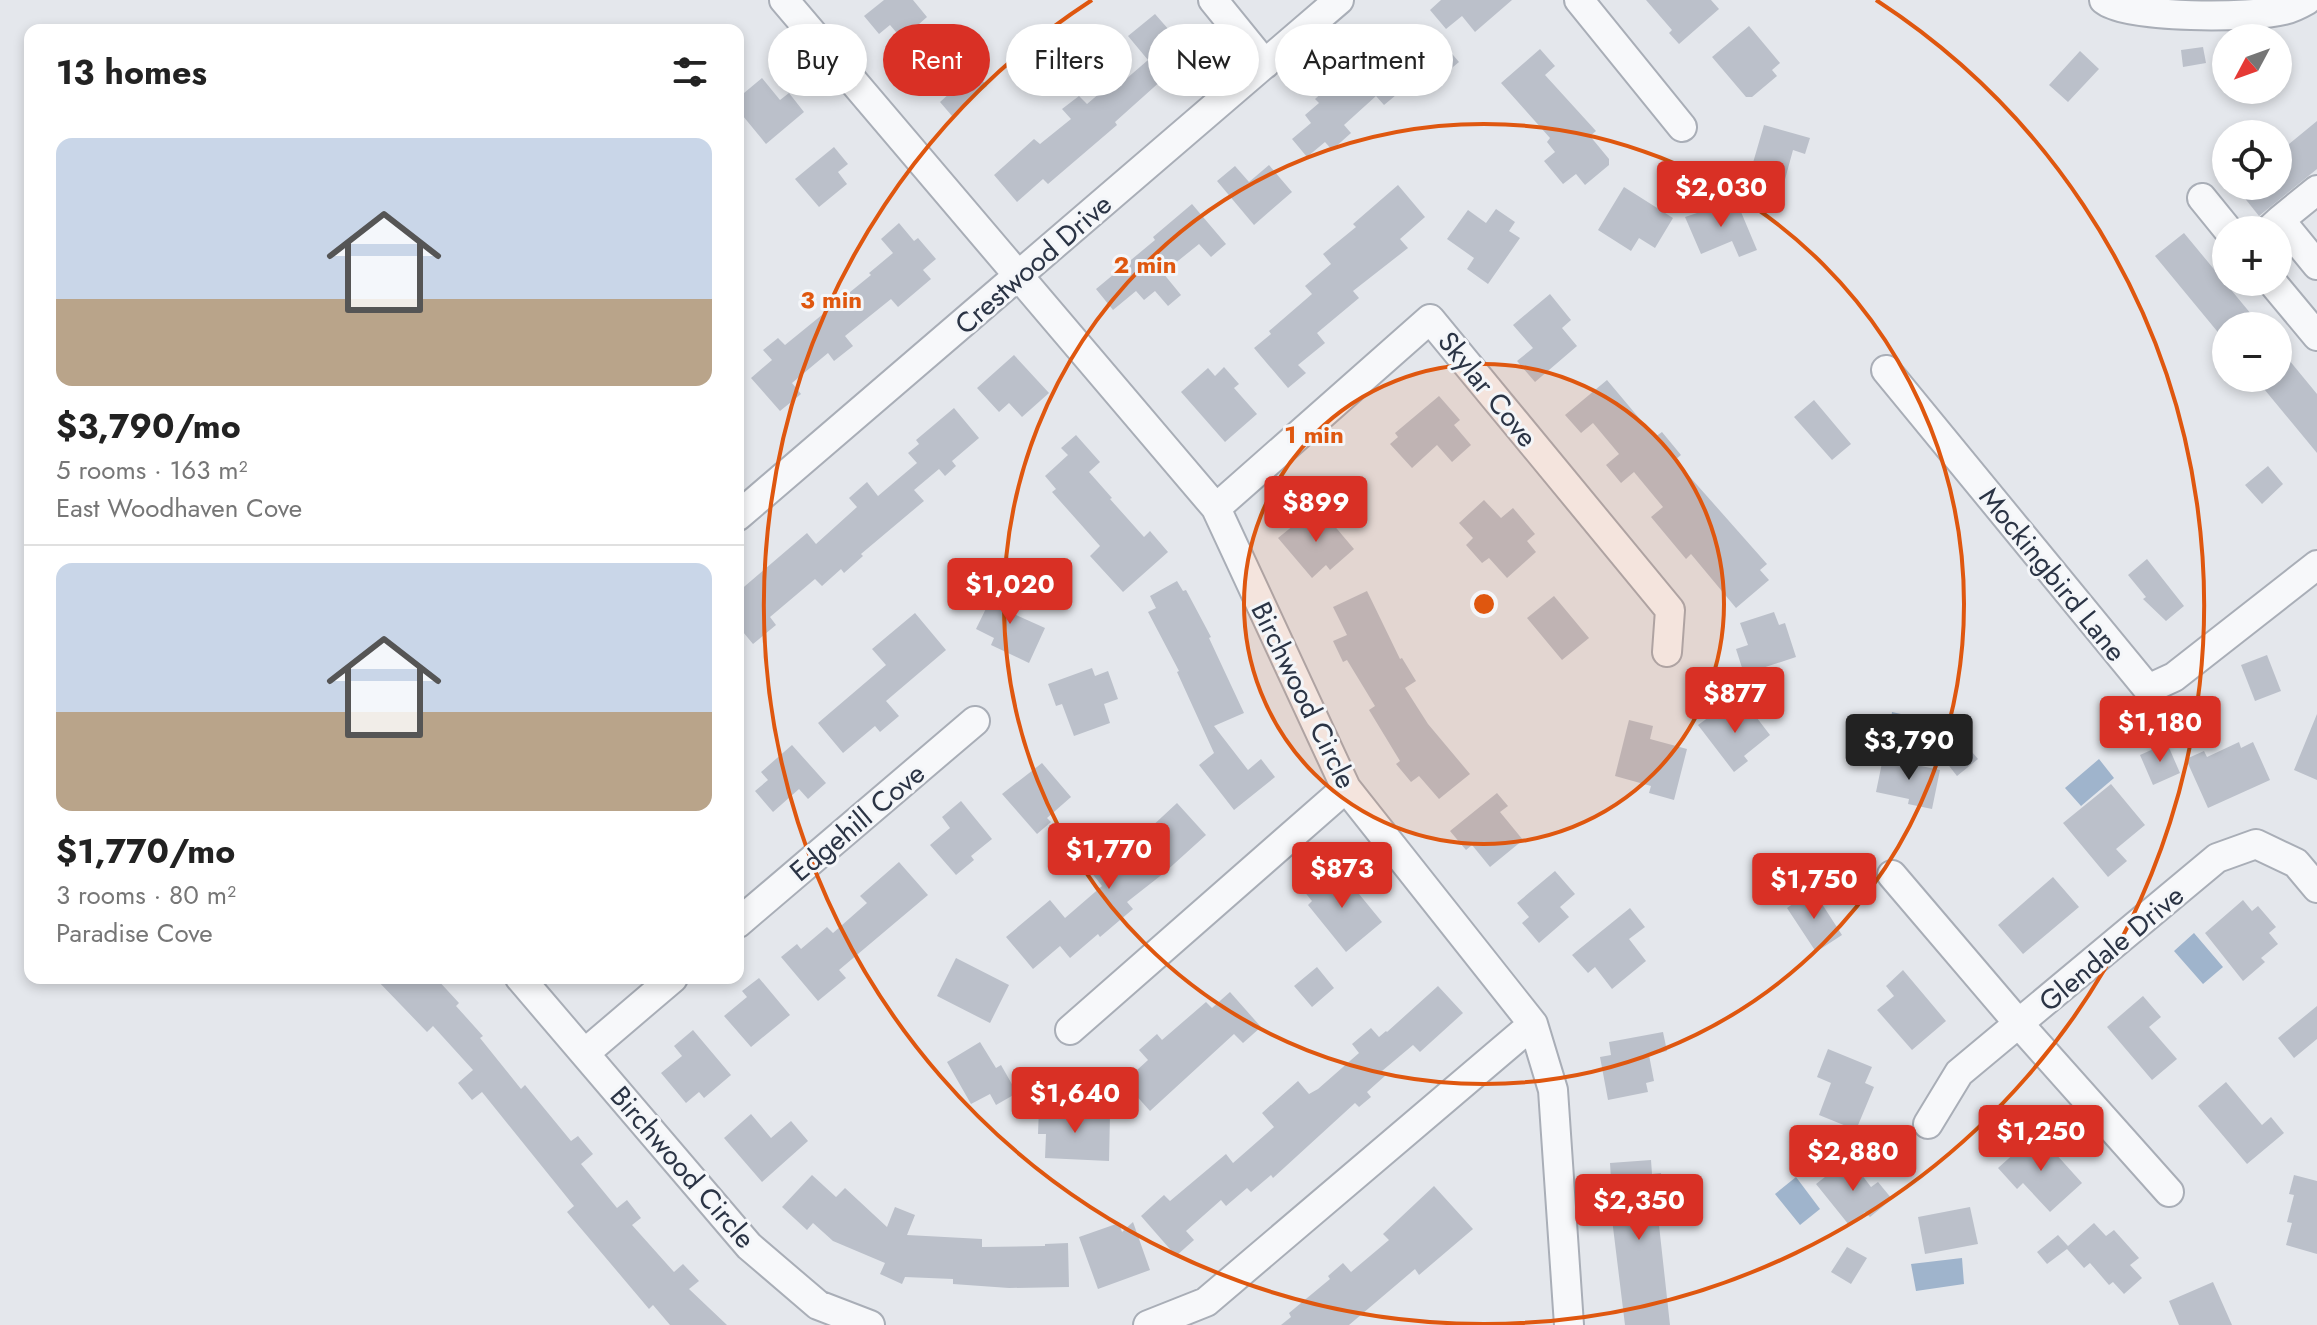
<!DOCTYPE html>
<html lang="en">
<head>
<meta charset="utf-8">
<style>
	body { margin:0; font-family:Jost,sans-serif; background:#f2f2f2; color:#222; height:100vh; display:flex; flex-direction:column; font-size:30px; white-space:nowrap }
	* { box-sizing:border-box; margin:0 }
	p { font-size:26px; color:#767676 }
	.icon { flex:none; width:44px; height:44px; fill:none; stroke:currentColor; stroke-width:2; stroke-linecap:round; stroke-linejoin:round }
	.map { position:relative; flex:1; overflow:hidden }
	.panel { position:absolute; left:24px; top:24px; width:720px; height:960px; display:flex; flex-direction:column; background:#fff; border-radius:16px; box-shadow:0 4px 12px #0003 }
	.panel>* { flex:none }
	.top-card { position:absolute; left:768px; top:24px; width:760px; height:72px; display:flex; gap:16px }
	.needle { width:52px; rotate:229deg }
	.tools { position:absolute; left:2212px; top:24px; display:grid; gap:16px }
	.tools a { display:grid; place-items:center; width:80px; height:80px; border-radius:50%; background:#fff; box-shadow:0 4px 12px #0003; font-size:40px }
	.price { position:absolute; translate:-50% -68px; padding:0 18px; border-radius:8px; background:#d93025; color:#fff; font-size:26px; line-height:52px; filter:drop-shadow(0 2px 4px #0008) }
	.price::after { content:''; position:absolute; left:50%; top:48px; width:24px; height:18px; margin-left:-12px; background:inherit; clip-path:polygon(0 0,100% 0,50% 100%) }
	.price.current { background:#222; color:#fff }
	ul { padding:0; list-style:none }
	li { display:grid; align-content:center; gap:16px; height:424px; padding:0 32px }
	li+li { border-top:2px solid #e0e0e0 }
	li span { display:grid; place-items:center; height:248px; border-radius:16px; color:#555 }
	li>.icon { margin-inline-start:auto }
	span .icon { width:144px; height:144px; fill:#fffc; stroke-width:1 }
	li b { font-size:34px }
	h2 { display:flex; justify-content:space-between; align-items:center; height:96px; padding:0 32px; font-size:34px }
	.tag { padding:0 28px; border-radius:36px; background:#fff; box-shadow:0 4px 12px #0003; font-size:28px; line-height:72px }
	.tag.current { background:#d93025; color:#fff }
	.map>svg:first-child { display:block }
	.water { fill:#9fb4cc }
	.building { fill:#bbc0ca }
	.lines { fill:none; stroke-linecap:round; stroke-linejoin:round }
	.minor-casing { stroke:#a9aeb7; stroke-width:32 }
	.minor { stroke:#f7f8fa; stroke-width:28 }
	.ring { fill:none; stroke:#df570f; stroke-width:4 }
	.labels { text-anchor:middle; stroke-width:6; stroke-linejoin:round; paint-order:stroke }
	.street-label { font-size:28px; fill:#2b3445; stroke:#f4f6f9 }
	.centre { fill:#df570f; stroke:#f4f6f9; stroke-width:4 }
	.ring-label { font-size:24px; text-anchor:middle; font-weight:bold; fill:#df570f; stroke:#f4f6f9; stroke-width:6; stroke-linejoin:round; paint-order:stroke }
</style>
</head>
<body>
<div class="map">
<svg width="2317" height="1325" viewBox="0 0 2317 1325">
	<rect width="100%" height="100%" fill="#e4e7ec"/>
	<path class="water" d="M 1892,712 L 1946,724 L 1939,754 L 1917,749 L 1917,741 L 1889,734 Z
		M 2099,759 L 2114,778 L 2081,806 L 2065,788 Z
		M 2194,933 L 2223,967 L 2203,984 L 2174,951 Z
		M 1796,1177 L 1820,1209 L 1800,1225 L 1775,1194 Z
		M 1962,1258 L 1964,1284 L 1916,1291 L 1911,1264 Z"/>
	<path class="building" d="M 884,0 L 913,0 L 927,17 L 902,39 L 890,25 L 879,34 L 864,16 Z
		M 1441,0 L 1512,0 L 1475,32 L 1462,16 L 1446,29 L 1430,10 Z
		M 1646,0 L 1711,0 L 1719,9 L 1679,44 L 1669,33 L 1672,30 Z
		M 1155,14 L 1184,47 L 1177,54 L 1187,66 L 1167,83 L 1163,79 L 1115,122 L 1117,125 L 1048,184 L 1043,179 L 1017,202 L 994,175 L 1034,139 L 1040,144 L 1071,119 L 1062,109 L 1079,96 L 1087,104 L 1114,81 L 1118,86 L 1148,60 L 1128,36 Z
		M 1749,26 L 1780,63 L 1772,70 L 1777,76 L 1752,97 L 1746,97 L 1712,57 Z
		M 1436,35 L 1459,62 L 1447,72 L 1437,61 L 1384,105 L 1376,96 L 1344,125 L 1351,133 L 1332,150 L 1325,142 L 1307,157 L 1292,139 L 1311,123 L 1305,115 L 1319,103 L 1315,99 L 1370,50 L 1381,64 L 1405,45 L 1413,54 Z
		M 953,46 L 987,86 L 952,116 L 940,102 L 951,92 L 929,66 Z
		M 2203,47 L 2206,63 L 2183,67 L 2181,50 Z
		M 1540,49 L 1555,66 L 1545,75 L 1596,131 L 1590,136 L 1609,159 L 1609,165 L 1585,185 L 1576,174 L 1563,184 L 1544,161 L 1555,152 L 1547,142 L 1550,138 L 1501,83 Z
		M 2080,51 L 2099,69 L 2068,102 L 2049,85 Z
		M 762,78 L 780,100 L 789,93 L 804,112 L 766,144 L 738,110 L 738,98 Z
		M 2317,121 L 2317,169 L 2259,216 L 2235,186 L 2278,186 L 2278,153 Z
		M 1764,125 L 1810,138 L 1805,154 L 1793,150 L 1784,183 L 1750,173 Z
		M 834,147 L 848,164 L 838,172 L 847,184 L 819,207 L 795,179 Z
		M 1269,165 L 1292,192 L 1254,225 L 1217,181 L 1235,166 L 1249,182 Z
		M 1398,185 L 1425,217 L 1400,239 L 1408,248 L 1353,291 L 1359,298 L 1317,333 L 1325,343 L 1298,365 L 1306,373 L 1288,388 L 1254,348 L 1271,334 L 1269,331 L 1312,294 L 1305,286 L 1331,264 L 1323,254 L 1356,227 L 1353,224 Z
		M 1624,187 L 1673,218 L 1655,248 L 1639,238 L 1631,251 L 1598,230 Z
		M 1736,200 L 1757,250 L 1739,257 L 1732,241 L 1701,254 L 1685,217 Z
		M 1192,204 L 1226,244 L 1211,257 L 1199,244 L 1163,273 L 1181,295 L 1168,306 L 1155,291 L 1144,300 L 1136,291 L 1113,310 L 1096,289 L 1155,240 L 1153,237 Z
		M 1496,209 L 1515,222 L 1509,231 L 1520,238 L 1488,284 L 1467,269 L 1474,258 L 1447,239 L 1468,210 L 1486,223 Z
		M 899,223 L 914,241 L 918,238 L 936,259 L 923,270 L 931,279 L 898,307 L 891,299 L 845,336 L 853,346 L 834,361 L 828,353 L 792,383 L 801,394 L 780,411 L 751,378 L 772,360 L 763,350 L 778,338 L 785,345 L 871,275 L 869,273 L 893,253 L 881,239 Z
		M 2184,233 L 2261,326 L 2226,326 L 2226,342 L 2155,256 Z
		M 1550,294 L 1571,320 L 1562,328 L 1577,346 L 1535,382 L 1517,361 L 1533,348 L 1513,325 Z
		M 1014,355 L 1049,393 L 1022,417 L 1009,403 L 999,412 L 977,388 Z
		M 2289,360 L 2317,394 L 2317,453 L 2255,378 L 2278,378 L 2278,370 Z
		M 1224,367 L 1239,384 L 1234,388 L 1257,414 L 1225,442 L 1181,392 L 1208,368 L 1215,376 Z
		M 1607,380 L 1655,437 L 1662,432 L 1681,455 L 1675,460 L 1767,564 L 1760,570 L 1769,580 L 1736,608 L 1691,554 L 1686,559 L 1651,517 L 1663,507 L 1634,472 L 1621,483 L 1606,465 L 1619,454 L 1593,423 L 1581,433 L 1565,415 Z
		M 1439,396 L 1460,420 L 1454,425 L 1471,445 L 1452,462 L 1437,445 L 1412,468 L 1390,444 L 1398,437 L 1395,433 Z
		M 1814,400 L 1851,444 L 1832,460 L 1794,417 Z
		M 954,408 L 979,438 L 952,461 L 956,466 L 945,476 L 939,469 L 914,490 L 924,501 L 861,554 L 863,556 L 844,573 L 841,569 L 822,586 L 815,579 L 770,617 L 776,625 L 753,644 L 738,626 L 738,592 L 807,533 L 816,544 L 857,507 L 849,498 L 867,482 L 878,496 L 917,463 L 908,453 L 919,444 L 916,440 Z
		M 1076,435 L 1100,462 L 1089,472 L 1112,498 L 1110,499 L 1144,537 L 1150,531 L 1168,552 L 1123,592 L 1090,556 L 1100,546 L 1052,492 L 1056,489 L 1045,476 L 1068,455 L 1061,448 Z
		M 2268,466 L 2283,484 L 2262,504 L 2245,485 Z
		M 1484,500 L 1501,518 L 1513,508 L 1535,534 L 1527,541 L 1536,552 L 1507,578 L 1489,558 L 1482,563 L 1466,545 L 1473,538 L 1459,523 Z
		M 1321,510 L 1354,549 L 1330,570 L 1326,565 L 1312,578 L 1278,538 L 1299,521 L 1303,525 Z
		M 2147,559 L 2184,606 L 2166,621 L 2143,599 L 2146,597 L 2128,575 Z
		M 1177,581 L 1183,591 L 1186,590 L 1211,637 L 1209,638 L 1244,713 L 1214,726 L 1248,770 L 1261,759 L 1275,777 L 1234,810 L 1199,765 L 1214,753 L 1177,672 L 1179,671 L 1148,612 L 1156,608 L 1150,596 Z
		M 997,586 L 1021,598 L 1014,614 L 1045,628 L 1029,663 L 991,645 L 994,638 L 976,629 Z
		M 1367,591 L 1400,659 L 1402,658 L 1416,681 L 1405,688 L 1428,724 L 1470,774 L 1439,799 L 1419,776 L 1411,782 L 1396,764 L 1400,761 L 1369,710 L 1375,706 L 1347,660 L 1343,662 L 1333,641 L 1347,635 L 1333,607 Z
		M 1554,596 L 1589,638 L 1562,660 L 1527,618 Z
		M 1774,612 L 1779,625 L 1785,623 L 1796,657 L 1744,674 L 1736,649 L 1748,645 L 1740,623 Z
		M 915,613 L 946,650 L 886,701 L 899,716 L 880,732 L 875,726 L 843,753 L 818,723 L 886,665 L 872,649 Z
		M 2267,655 L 2281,691 L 2255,701 L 2241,665 Z
		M 1092,668 L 1095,676 L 1108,671 L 1118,699 L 1104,704 L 1110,723 L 1074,736 L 1062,704 L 1056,706 L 1048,684 Z
		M 1747,705 L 1770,735 L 1744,756 L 1748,761 L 1734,772 L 1698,725 L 1720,709 L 1728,720 Z
		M 2317,714 L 2317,780 L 2294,770 Z
		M 1629,720 L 1653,726 L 1650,739 L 1687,749 L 1674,800 L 1649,793 L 1651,786 L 1615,776 Z
		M 2239,742 L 2241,748 L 2253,742 L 2270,780 L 2208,808 L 2186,759 L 2204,751 L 2207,757 Z
		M 2167,743 L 2180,773 L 2153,785 L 2140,755 Z
		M 792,745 L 826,783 L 808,799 L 799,789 L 773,812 L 755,791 L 768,780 L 761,772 Z
		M 1966,745 L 1978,759 L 1957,776 L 1946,762 Z
		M 1883,758 L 1940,770 L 1932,809 L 1908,804 L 1909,799 L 1876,792 Z
		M 1042,763 L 1071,797 L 1047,818 L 1051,822 L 1037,834 L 1002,794 Z
		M 2111,784 L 2145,825 L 2116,849 L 2127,861 L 2108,877 L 2063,823 Z
		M 1497,793 L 1508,806 L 1500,812 L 1523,840 L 1490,867 L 1472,845 L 1466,850 L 1450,831 Z
		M 961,801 L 992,839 L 971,856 L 974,860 L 956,875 L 930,845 L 950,828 L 942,817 Z
		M 1177,803 L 1206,835 L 1164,873 L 1127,902 L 1133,909 L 1100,937 L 1098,934 L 1070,958 L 1060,946 L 1033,969 L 1006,937 L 1050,900 L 1065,918 L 1102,886 L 1091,872 L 1115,852 L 1119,857 Z
		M 899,862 L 928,895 L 839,970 L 846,978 L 818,1001 L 781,957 L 797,944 L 801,949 L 827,927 L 833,933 L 867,903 L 860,896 Z
		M 1555,871 L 1575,894 L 1560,907 L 1569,917 L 1539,943 L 1522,923 L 1529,917 L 1517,903 Z
		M 1341,872 L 1382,922 L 1346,952 L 1308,905 L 1312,901 L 1303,890 L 1321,875 L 1327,883 Z
		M 2053,877 L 2079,907 L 2023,954 L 1998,925 Z
		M 1813,890 L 1842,935 L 1816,952 L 1787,908 Z
		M 2243,900 L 2252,911 L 2258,906 L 2276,927 L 2269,933 L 2278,944 L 2261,958 L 2265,962 L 2243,981 L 2205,933 Z
		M 1630,908 L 1645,927 L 1629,939 L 1646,961 L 1612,989 L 1595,967 L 1588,973 L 1572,955 Z
		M 956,958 L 1009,985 L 990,1023 L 937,996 Z
		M 1317,967 L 1334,988 L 1312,1007 L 1294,986 Z
		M 1903,970 L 1946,1021 L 1912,1050 L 1877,1010 L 1894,996 L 1886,986 Z
		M 375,978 L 436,978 L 459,1003 L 456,1006 L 483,1036 L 480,1038 L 521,1089 L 525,1085 L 571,1141 L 578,1136 L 593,1154 L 581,1164 L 617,1208 L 627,1200 L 641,1218 L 632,1225 L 674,1272 L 683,1264 L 699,1281 L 689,1289 L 727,1325 L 670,1325 L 653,1305 L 649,1309 L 567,1212 L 574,1206 L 482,1092 L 472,1100 L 458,1083 L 473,1070 L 433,1026 L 427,1032 Z
		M 759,978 L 790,1015 L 751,1047 L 724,1016 L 747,997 L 742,991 Z
		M 1438,986 L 1463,1013 L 1420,1052 L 1413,1045 L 1382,1071 L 1386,1075 L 1367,1092 L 1371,1097 L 1359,1107 L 1355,1103 L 1273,1178 L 1271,1175 L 1251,1192 L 1247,1188 L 1226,1206 L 1221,1200 L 1186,1231 L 1194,1240 L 1176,1256 L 1141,1216 L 1164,1195 L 1170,1201 L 1226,1154 L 1233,1163 L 1274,1127 L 1262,1113 L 1298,1081 L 1309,1094 L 1318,1089 L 1359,1053 L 1352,1044 L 1371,1028 L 1379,1037 L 1386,1031 L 1387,1032 Z
		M 1230,992 L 1261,1027 L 1243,1043 L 1234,1034 L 1150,1111 L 1124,1082 L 1148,1060 L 1139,1050 L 1157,1034 L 1162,1040 L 1206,1002 L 1212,1008 Z
		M 2143,996 L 2161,1017 L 2149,1027 L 2177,1059 L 2152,1080 L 2107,1027 Z
		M 2317,1006 L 2317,1039 L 2294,1058 L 2278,1038 Z
		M 693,1030 L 731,1075 L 704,1098 L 699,1092 L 686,1103 L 661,1073 L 682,1056 L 674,1046 Z
		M 1663,1032 L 1667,1051 L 1649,1055 L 1654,1081 L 1646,1083 L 1648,1092 L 1608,1100 L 1600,1057 L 1611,1055 L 1609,1042 Z
		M 980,1042 L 996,1068 L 1001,1065 L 1017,1093 L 996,1105 L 990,1094 L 971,1104 L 947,1062 Z
		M 1828,1049 L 1872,1067 L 1865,1083 L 1874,1087 L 1856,1130 L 1819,1115 L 1831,1083 L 1817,1077 Z
		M 2226,1082 L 2262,1125 L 2271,1117 L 2284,1133 L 2247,1164 L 2198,1106 Z
		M 1039,1108 L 1072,1110 L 1072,1114 L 1110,1115 L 1109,1161 L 1045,1158 L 1046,1134 L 1038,1134 Z
		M 751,1114 L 771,1138 L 791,1121 L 808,1141 L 762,1182 L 724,1138 Z
		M 2037,1133 L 2082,1183 L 2050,1212 L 2023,1183 L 2017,1189 L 1998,1168 Z
		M 1849,1158 L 1871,1187 L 1878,1182 L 1892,1199 L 1870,1217 L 1865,1212 L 1849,1225 L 1816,1184 Z
		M 1651,1160 L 1652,1174 L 1661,1173 L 1664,1215 L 1658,1216 L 1670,1325 L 1625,1325 L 1612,1219 L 1609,1220 L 1606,1196 L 1612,1195 L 1610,1163 Z
		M 812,1175 L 836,1197 L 845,1188 L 887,1227 L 895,1207 L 915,1215 L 907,1235 L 982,1239 L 982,1247 L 1045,1246 L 1045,1244 L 1068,1243 L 1069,1287 L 1009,1288 L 953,1284 L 953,1279 L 905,1277 L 902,1284 L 880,1274 L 885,1263 L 833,1241 L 813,1223 L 807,1230 L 782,1207 Z
		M 2294,1175 L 2317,1181 L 2317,1254 L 2286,1245 L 2292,1223 L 2287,1222 L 2294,1195 L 2289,1194 Z
		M 1434,1186 L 1473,1229 L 1419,1275 L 1415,1269 L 1349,1325 L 1281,1325 L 1291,1317 L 1289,1313 L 1330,1279 L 1328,1276 L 1343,1263 L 1351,1272 L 1389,1240 L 1383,1234 Z
		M 1970,1207 L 1978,1244 L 1925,1254 L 1918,1217 Z
		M 1133,1222 L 1150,1270 L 1098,1289 L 1079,1237 L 1119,1223 L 1122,1232 Z
		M 2094,1223 L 2106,1236 L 2114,1230 L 2139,1258 L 2130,1265 L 2142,1278 L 2124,1294 L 2113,1282 L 2109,1285 L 2090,1263 L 2084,1268 L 2067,1249 L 2047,1264 L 2037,1252 L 2058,1235 L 2068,1246 Z
		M 1847,1247 L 1867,1258 L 1851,1284 L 1831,1272 Z
		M 2213,1282 L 2232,1325 L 2179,1325 L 2169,1301 Z"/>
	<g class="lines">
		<g class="minor-casing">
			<path id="minor" d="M 784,0 L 1216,508 L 1346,788 L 1533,1024 L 1206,1302 L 1148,1325
				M 1213,0 L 1265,64
				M 1579,0 L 1682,127
				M 2104,0 C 2127,19 2253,18 2284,10 C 2292,8 2300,4 2307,0
				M 2202,198 L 2228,230
				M 2280,220 L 2317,190
				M 2269,230 L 2280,220 L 2317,265
				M 2272,282 L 2317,336
				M 1886,370 L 2148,689 L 2174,677 L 2317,565
				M 1216,508 L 1430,319 L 1670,610 L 1667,652
				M 738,516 L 1339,0
				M 1892,875 L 2020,1025 L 2169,1192
				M 738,923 L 975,721
				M 520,978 L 749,1246 L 818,1305 L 870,1325
				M 1533,1024 L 1553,1090 L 1569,1325
				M 1070,1030 L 1346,788
				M 585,1053 L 673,978
				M 1928,1124 L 1959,1073 L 2217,858 L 2256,844 L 2296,863 L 2317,888"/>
		</g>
		<use href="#minor" class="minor"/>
	</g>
	<circle cx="1484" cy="604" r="240" fill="#df570f" fill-opacity=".12"/>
	<g class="ring">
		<circle cx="1484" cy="604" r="240"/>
		<circle cx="1484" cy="604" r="480"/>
		<path d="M1876 0A720 720 0 1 1 1092 0"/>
	</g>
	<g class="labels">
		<g class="street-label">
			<text transform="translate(1033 264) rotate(-41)" y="10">Crestwood Drive</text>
			<text transform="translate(1488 389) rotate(51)" y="10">Skylar Cove</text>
			<text transform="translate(2053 574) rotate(51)" y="10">Mockingbird Lane</text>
			<text transform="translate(1304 695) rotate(64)" y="10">Birchwood Circle</text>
			<text transform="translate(857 822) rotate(-40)" y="10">Edgehill Cove</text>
			<text transform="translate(2111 948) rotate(-40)" y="10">Glendale Drive</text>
			<text transform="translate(683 1167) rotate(49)" y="10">Birchwood Circle</text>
		</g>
	</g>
	<circle cx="1484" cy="604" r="12" class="centre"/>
	<g class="ring-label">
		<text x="1145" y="273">2 min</text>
		<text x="831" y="308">3 min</text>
		<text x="1314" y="443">1 min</text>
	</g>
</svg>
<div class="tools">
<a><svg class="needle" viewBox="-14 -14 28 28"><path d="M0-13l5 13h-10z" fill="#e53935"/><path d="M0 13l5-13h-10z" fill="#767676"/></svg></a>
<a><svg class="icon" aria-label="locate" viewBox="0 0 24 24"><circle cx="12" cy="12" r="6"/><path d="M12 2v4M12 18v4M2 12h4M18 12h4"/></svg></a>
<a>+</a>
<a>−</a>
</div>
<b class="price" style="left:1721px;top:229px">$2,030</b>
<b class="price" style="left:1316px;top:544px">$899</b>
<b class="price" style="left:1010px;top:626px">$1,020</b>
<b class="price" style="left:1735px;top:735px">$877</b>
<b class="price" style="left:2160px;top:764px">$1,180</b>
<b class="price current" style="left:1909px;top:782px">$3,790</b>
<b class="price" style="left:1109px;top:891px">$1,770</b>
<b class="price" style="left:1342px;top:910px">$873</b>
<b class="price" style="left:1814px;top:921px">$1,750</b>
<b class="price" style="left:1075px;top:1135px">$1,640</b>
<b class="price" style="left:2041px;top:1173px">$1,250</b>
<b class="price" style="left:1853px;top:1193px">$2,880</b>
<b class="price" style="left:1639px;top:1242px">$2,350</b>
<div class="top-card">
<a class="tag">Buy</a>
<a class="tag current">Rent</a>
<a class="tag">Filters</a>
<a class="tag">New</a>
<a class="tag">Apartment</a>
</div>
<section class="panel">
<h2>13 homes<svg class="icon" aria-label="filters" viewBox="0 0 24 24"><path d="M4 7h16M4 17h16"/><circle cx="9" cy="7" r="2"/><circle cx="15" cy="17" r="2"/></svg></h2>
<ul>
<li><span style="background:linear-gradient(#c9d6e8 65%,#b9a48a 0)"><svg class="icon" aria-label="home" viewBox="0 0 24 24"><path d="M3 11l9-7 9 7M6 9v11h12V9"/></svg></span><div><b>$3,790/mo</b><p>5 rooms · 163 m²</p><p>East Woodhaven Cove</p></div></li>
<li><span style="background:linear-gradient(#c9d6e8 60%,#b9a48a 0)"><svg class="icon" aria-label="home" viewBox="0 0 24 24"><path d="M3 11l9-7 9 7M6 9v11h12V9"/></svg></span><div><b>$1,770/mo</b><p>3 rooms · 80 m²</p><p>Paradise Cove</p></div></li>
</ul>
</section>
</div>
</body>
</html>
